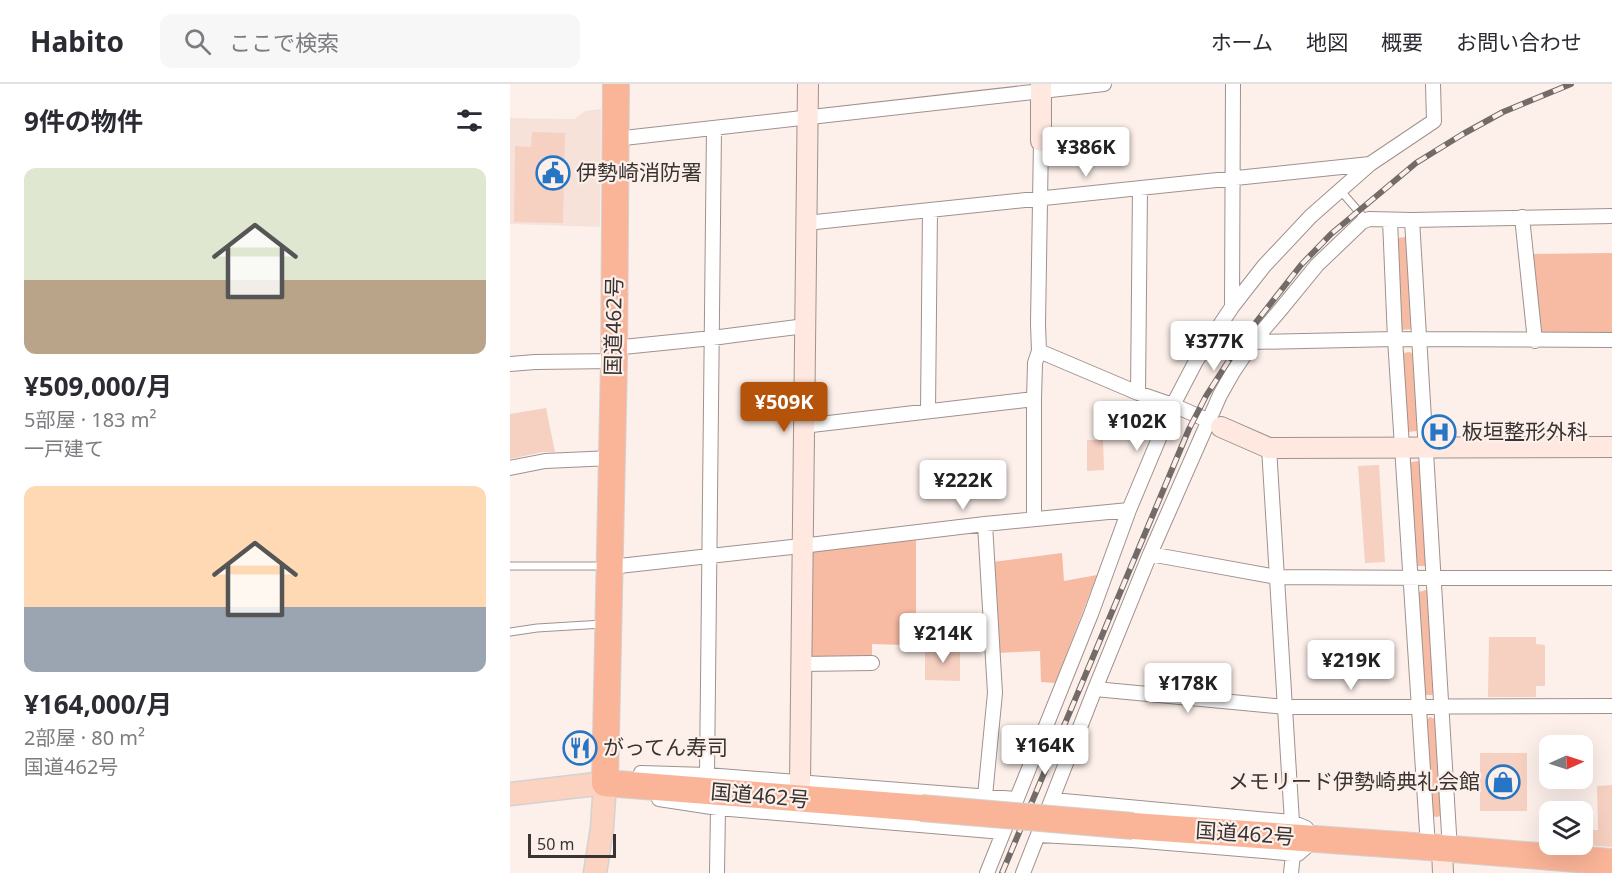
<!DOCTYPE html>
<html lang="ja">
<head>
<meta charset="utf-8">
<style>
	body { margin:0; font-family:"Noto Sans","Noto Sans JP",sans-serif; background:#f7f7f7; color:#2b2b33; height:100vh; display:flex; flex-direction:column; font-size:22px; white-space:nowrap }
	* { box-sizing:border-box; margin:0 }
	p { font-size:20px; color:#7c7c81 }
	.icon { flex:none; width:33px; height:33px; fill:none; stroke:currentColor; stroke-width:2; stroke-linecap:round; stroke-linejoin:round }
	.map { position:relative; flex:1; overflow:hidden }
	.details { display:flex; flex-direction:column; background:#fff; width:510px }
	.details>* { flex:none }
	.needle { width:39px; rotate:87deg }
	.buttons { position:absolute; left:1029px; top:651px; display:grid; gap:12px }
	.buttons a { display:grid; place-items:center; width:54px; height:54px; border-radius:12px; background:#fff; box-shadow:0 6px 24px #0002; font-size:30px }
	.scale { position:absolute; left:18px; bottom:15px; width:88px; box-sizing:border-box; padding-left:6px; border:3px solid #393432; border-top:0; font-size:16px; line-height:21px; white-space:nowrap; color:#393432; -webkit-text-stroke:4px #fdf0eb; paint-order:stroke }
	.price { position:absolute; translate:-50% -51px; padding:0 14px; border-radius:6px; background:#fff; color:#222; font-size:20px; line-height:39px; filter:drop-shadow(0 2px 3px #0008) }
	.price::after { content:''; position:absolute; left:50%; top:36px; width:18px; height:14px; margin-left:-9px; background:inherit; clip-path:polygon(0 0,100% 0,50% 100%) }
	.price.selected { background:#b45309; color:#fff }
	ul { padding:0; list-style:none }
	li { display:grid; align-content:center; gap:12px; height:318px; padding:0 24px }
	li span { display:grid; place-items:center; height:186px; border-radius:12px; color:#555 }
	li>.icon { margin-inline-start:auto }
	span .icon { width:108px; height:108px; fill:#fffc; stroke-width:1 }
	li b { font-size:26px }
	h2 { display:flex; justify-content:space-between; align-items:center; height:72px; padding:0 24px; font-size:26px }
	header { display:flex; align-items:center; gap:36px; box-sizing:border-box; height:84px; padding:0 30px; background:#fff; border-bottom:2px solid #e1e1e2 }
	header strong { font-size:28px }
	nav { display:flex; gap:33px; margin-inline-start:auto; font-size:21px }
	.search { width:420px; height:54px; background:#f7f7f7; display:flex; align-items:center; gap:15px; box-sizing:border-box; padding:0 21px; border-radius:12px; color:#7c7c81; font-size:22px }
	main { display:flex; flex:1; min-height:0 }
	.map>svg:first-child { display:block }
	.built { fill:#f7e2da }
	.green { fill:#f7baa2 }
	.building { fill:#f6d0c1 }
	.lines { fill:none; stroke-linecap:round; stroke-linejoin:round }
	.lane-casing { stroke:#9e928e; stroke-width:9 }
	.street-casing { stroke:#9e928e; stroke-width:16 }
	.secondary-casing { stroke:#9e928e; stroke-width:22 }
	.primary-casing { stroke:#d3d2d2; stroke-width:25 }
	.highway-casing { stroke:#d3d2d2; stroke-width:28 }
	.lane { stroke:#fff; stroke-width:7 }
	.street { stroke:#fff; stroke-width:14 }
	.secondary { stroke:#fee8e0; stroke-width:20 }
	.primary { stroke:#fcd2c1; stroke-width:22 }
	.highway { stroke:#fab498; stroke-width:26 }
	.rail-casing { stroke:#736b68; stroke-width:6 }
	.rail { stroke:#fdf0eb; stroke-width:4; stroke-dasharray:11; stroke-linecap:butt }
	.highway-bridge-casing { stroke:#d3d2d2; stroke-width:28; stroke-linecap:butt }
	.highway-bridge { stroke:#fab498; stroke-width:26 }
	.labels { text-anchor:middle; stroke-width:4.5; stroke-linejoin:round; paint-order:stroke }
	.poi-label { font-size:21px; fill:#393432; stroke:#fdf0eb; text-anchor:start }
	.street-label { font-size:21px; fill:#393432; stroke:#fdf0eb }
</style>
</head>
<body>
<header>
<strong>Habito</strong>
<div class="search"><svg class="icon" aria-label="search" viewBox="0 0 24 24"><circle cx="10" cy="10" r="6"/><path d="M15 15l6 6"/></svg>ここで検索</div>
<nav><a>ホーム</a><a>地図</a><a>概要</a><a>お問い合わせ</a></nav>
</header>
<main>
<section class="details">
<h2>9件の物件<svg class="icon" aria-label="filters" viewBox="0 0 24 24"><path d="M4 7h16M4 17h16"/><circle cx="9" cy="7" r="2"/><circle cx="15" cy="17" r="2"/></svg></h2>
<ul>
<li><span style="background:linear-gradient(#dfe7d0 60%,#b9a48a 0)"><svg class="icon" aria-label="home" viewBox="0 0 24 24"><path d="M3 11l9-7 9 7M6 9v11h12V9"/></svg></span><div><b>¥509,000/月</b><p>5部屋 · 183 m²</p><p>一戸建て</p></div></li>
<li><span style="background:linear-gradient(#ffd9b3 65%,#9aa5b1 0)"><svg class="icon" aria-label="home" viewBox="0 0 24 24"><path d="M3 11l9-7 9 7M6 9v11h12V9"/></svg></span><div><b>¥164,000/月</b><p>2部屋 · 80 m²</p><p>国道462号</p></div></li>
</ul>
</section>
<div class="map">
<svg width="1102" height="789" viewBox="0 0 1102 789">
	<rect width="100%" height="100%" fill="#fdf0eb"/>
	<path class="built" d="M 91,25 L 90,143 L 0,140 L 0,34 L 65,35 L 75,27 Z"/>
	<path class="green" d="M 896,153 L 899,156 L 902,245 L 891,246 L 887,154 Z
		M 1102,169 L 1102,251 L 1032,252 L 1028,248 L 1020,170 Z
		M 900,268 L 905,272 L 910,342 L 907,347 L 897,348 L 890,273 L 893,269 Z
		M 908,377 L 912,381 L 918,478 L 916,482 L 908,482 L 905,481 L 899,380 L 902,378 Z
		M 406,456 L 406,544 L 394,545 L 394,561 L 362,560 L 362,573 L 302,574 L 298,571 L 298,474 L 304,467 Z
		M 552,469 L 554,497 L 587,491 L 545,599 L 531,598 L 530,567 L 486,569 L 483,478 Z
		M 916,506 L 920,511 L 925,607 L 922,611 L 915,611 L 911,605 L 905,511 L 909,508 Z
		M 920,633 L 925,635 L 928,641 L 934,727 L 931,732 L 926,733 L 921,731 L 913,641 L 917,635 Z"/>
	<path class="building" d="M 22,48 L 55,49 L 53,139 L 4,138 L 5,62 L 21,63 Z
		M 36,324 L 45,368 L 33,368 L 0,375 L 0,330 Z
		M 577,356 L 593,356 L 594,386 L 577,387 Z
		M 869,381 L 875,478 L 855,479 L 848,382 Z
		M 979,553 L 1026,553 L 1026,560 L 1035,561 L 1035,602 L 1026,602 L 1026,613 L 978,613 Z
		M 415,562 L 450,563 L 450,597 L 415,596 Z
		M 65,649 L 75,649 L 76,652 L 81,652 L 80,676 L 59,676 L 60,652 L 65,652 Z
		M 970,669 L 1017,669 L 1017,727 L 970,727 Z
		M 1102,701 L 1102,763 L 1072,761 L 1072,746 L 1088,746 L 1087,702 Z"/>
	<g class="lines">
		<g class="lane-casing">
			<path id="lane" d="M 830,106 L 856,136
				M 0,482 L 93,482
				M 0,548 L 27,544 L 93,540"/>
		</g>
		<g class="street-casing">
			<path id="street" d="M 105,55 L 594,0
				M 1012,133 L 1025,257
				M 880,136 L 885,255 L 918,763
				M 902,136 L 940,766
				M 296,139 L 860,80
				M 722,223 L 723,0
				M 743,258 L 885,255 L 1102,256
				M 103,264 L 202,254 L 295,242
				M 529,267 L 628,309 L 663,321 L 704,339
				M 0,280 L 25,278 L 104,277
				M 628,309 L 630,104
				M 418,327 L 420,126
				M 293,342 L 524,315
				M 759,364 L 782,738
				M 0,384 L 35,377 L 102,374
				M 524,435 L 524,315 L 525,279 L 529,267 L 528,240 L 531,57
				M 640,470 L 767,493 L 925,494 L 1102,494
				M 100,483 L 291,462 L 475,440 L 619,426
				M 292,580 L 362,579
				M 585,605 L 775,623 L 1102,622
				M 197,691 L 204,44
				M 125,704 L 131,689 L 197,691 L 506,715
				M 475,712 L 485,609 L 475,440
				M 149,715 L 208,724 L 493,748
				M 529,751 L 622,756 L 788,770 L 804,756 L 796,744 L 782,738 L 543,716
				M 207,789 L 208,724
				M 477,789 L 581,530 L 619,426 L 663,321 L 686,277 L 722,223 L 754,182 L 801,132 L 860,80 L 924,37 L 923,0
				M 513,789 L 585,605 L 640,470 L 710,311 L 723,288 L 743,258 L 771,225 L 807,181 L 852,138 L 859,135 L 902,136 L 1102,132
				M 781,789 L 783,770"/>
		</g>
		<g class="secondary-casing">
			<path id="secondary" d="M 531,57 L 531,0
				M 711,343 L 759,364 L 1102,363
				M 290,699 L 298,0
				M 932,765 L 933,789"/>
		</g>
		<g class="primary-casing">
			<path id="primary" d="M 0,710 L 95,699 L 92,744 L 85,789"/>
		</g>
		<g class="highway-casing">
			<path id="highway" d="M 106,0 L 104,277 L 95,699 L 411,724
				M 623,742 L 918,763 L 1102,778"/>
		</g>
		<use href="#lane" class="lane"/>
		<use href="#street" class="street"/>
		<use href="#secondary" class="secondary"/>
		<use href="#primary" class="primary"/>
		<use href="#highway" class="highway"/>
		<g class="rail-casing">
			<path id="rail" d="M 492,789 L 679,345 L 696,312 L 732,256 L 791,181 L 821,150 L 906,79 L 953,50 L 993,28 L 1061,0"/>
		</g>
		<use href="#rail" class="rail"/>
		<g class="highway-bridge-casing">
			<path id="highway-bridge" d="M 411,724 L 623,742"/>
		</g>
		<use href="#highway-bridge" class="highway-bridge"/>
	</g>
	<defs>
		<g id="civic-ring" transform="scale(1.725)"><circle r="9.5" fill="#fdf0eb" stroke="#2775c5" stroke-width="1.5"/><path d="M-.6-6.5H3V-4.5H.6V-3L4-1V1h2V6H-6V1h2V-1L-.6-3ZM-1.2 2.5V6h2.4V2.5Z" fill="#2775c5"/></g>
		<g id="hospital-ring" transform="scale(1.725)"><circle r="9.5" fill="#fdf0eb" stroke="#2775c5" stroke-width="1.5"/><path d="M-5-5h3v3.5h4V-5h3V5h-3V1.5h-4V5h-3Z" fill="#2775c5"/></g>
		<g id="restaurant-ring" transform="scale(1.725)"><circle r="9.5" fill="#fdf0eb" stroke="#2775c5" stroke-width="1.5"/><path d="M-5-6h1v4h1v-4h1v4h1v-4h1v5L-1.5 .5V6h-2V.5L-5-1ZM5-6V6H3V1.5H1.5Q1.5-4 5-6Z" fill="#2775c5"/></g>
		<g id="shop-ring" transform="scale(1.725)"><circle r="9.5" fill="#fdf0eb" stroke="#2775c5" stroke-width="1.5"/><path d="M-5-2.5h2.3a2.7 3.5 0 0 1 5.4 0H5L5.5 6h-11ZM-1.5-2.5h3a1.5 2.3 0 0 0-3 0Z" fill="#2775c5"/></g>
	</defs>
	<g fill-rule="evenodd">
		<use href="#civic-ring" x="43" y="89"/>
		<use href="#hospital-ring" x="929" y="348"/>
		<use href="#restaurant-ring" x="70" y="664"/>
		<use href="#shop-ring" x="993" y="698"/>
	</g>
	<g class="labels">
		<g class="poi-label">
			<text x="66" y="96">伊勢崎消防署</text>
			<text x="952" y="355">板垣整形外科</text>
			<text x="93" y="671">がってん寿司</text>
			<text x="970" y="705" text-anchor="end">メモリード伊勢崎典礼会館</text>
		</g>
		<g class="street-label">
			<text transform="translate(104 242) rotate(-89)" y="7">国道462号</text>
			<text transform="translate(250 712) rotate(5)" y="7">国道462号</text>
			<text transform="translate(735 750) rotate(4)" y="7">国道462号</text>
		</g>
	</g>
</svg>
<div class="buttons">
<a><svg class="needle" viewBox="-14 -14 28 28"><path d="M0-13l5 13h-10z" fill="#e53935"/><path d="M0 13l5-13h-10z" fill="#7c7c81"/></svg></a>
<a><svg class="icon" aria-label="layers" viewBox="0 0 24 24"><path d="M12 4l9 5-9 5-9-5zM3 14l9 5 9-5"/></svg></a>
</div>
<div class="scale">50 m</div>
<b class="price" style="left:576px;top:94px">¥386K</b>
<b class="price" style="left:704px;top:288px">¥377K</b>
<b class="price selected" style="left:274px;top:349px">¥509K</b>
<b class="price" style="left:627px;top:368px">¥102K</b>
<b class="price" style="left:453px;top:427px">¥222K</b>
<b class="price" style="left:433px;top:580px">¥214K</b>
<b class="price" style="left:841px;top:607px">¥219K</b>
<b class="price" style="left:678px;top:630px">¥178K</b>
<b class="price" style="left:535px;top:692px">¥164K</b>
</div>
</main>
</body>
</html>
